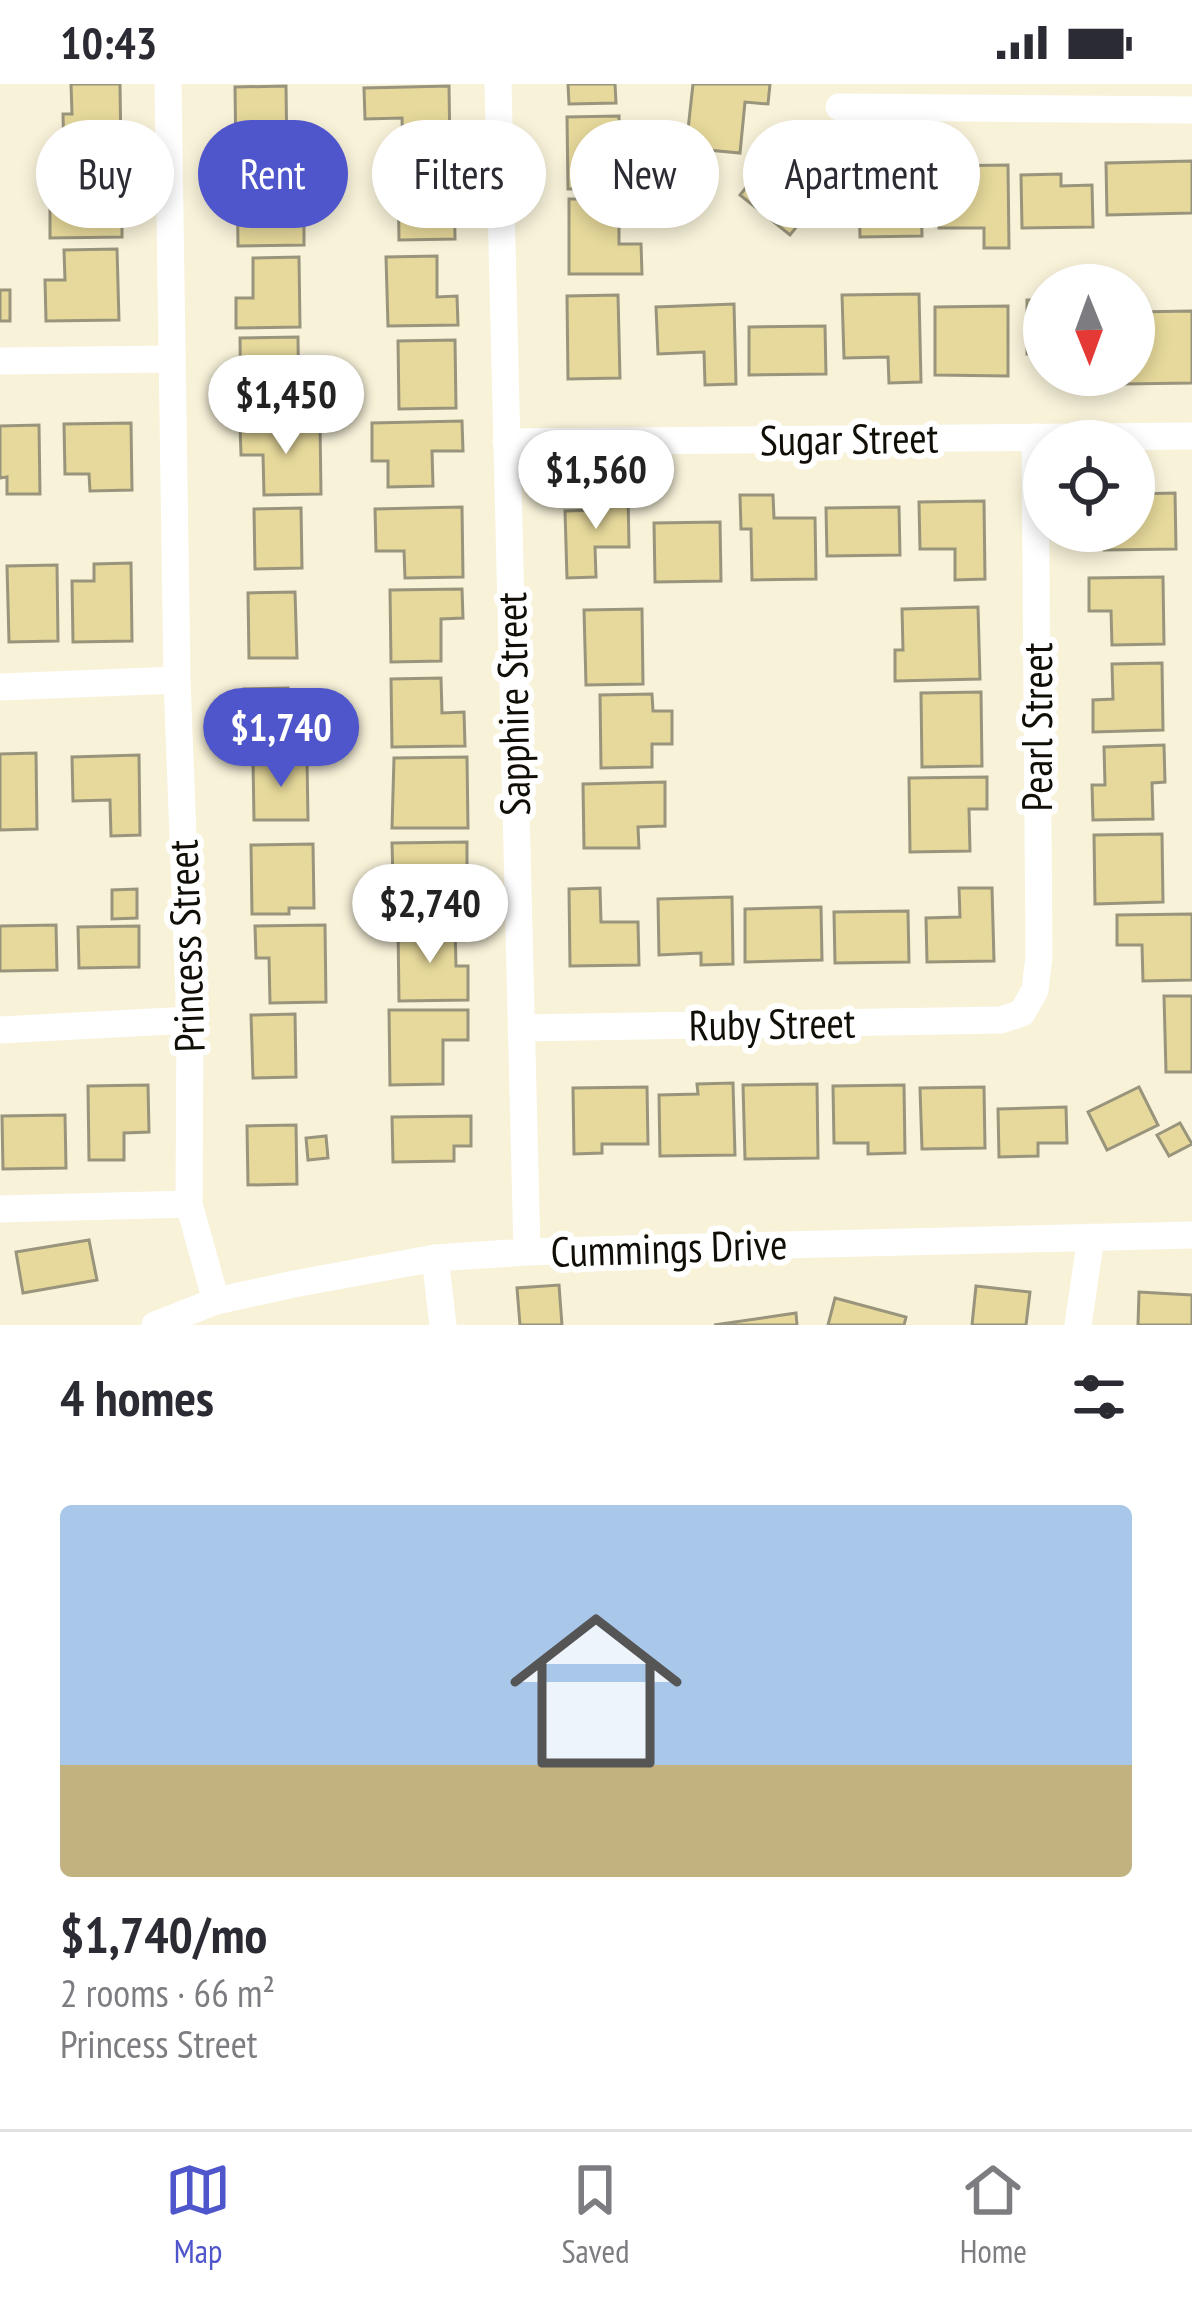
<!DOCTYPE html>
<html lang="en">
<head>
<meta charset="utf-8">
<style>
	body { margin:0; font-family:"PT Sans Narrow",sans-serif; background:#f7f7f7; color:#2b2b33; height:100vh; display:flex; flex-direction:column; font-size:45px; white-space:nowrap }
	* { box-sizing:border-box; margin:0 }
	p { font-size:39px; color:#7c7c81 }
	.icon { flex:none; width:66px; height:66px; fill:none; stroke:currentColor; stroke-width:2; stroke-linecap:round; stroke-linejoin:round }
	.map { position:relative; height:1241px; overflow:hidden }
	.drawer { display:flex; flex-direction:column; background:#fff; flex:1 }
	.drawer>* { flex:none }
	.banner { position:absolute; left:36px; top:36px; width:1122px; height:108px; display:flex; gap:24px }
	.needle { width:78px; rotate:179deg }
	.tools { position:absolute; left:1023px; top:180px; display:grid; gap:24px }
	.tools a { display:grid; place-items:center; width:132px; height:132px; border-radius:50%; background:#fff; box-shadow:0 6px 18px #0003; font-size:60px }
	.price { position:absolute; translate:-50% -102px; padding:0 27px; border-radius:42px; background:#fff; color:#222; font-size:39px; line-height:78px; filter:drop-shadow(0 3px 6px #0008) }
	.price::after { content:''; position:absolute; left:50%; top:72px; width:36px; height:27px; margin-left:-18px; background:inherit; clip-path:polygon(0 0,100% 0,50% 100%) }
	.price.active { background:#4f55cb; color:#fff }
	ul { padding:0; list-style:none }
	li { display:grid; align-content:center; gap:24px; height:636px; padding:0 60px }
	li+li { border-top:3px solid #e1e1e2 }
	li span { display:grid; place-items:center; height:372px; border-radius:12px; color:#555 }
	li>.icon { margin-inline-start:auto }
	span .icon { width:216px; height:216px; fill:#fffc; stroke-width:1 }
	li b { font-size:51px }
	h2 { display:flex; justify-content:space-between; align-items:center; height:144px; padding:0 60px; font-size:51px }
	.pill { padding:0 42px; border-radius:54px; background:#fff; box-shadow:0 6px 18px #0003; font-size:42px; line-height:108px }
	.pill.active { background:#4f55cb; color:#fff }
	.status { display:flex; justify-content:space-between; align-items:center; height:84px; padding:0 60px; background:#fff; direction:ltr }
	.status svg { height:33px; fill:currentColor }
	.menu { display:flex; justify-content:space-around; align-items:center; height:168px; border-top:3px solid #e1e1e2; background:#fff; font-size:33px; color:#7c7c81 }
	.menu a { display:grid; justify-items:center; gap:6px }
	.menu .active { color:#4f55cb }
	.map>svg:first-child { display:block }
	.building { fill:#e7d99b; stroke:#99947c; stroke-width:3 }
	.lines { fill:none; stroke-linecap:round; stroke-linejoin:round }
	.minor { stroke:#fff; stroke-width:27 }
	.labels { text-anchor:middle; stroke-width:12; stroke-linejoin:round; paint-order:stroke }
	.street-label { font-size:42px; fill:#100e06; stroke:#fff }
</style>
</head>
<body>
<div class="status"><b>10:43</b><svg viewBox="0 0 49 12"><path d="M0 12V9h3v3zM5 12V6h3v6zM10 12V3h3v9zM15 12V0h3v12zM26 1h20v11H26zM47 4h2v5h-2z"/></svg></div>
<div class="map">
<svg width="1192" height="1241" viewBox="0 0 1192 1241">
	<rect width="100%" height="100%" fill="#f8f2d9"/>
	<path class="building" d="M 71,0 L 120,0 L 121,70 L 64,71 L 63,30 L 72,30 Z
		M 568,0 L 615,0 L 616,19 L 569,20 Z
		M 693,0 L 770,0 L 768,20 L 745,18 L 740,69 L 686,64 Z
		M 286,2 L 287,76 L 236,77 L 235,3 Z
		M 449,2 L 450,67 L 403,68 L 402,34 L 365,35 L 364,4 Z
		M 619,32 L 620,104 L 568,105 L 567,33 Z
		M 769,75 L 819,115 L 790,151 L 740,111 Z
		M 1192,77 L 1192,129 L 1107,131 L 1106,79 Z
		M 100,80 L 101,122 L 122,122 L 122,153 L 50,154 L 50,81 Z
		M 1008,81 L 1009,164 L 984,164 L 984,144 L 939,144 L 938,82 Z
		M 237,85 L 281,85 L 282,134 L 304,134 L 304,161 L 238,162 Z
		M 454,88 L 455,155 L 399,156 L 398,89 Z
		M 1061,90 L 1061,102 L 1092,101 L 1093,143 L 1022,144 L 1021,91 Z
		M 921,110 L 922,152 L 860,153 L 859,111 Z
		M 569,115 L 619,115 L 619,160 L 641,160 L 642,190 L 569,190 Z
		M 117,165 L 119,236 L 46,237 L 45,196 L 65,196 L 64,166 Z
		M 437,172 L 437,213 L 457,212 L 458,241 L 388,242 L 386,173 Z
		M 299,173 L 300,243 L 236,244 L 236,214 L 253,214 L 253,174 Z
		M 0,206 L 10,206 L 10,237 L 0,237 Z
		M 919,210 L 921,298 L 889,299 L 888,273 L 844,274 L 842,211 Z
		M 618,211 L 620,294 L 568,295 L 567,212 Z
		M 1027,216 L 1044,216 L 1044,270 L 1027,270 Z
		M 734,220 L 736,300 L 705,301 L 704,268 L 658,270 L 656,223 Z
		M 1008,222 L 1008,292 L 935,291 L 935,223 Z
		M 1192,227 L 1192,299 L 1123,300 L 1122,291 L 1134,291 L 1134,228 Z
		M 825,242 L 826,290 L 749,291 L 749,243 Z
		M 298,253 L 299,331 L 241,332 L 240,254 Z
		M 455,256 L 456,324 L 399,325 L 398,257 Z
		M 1069,291 L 1100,291 L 1100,298 L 1069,298 Z
		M 462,337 L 463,367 L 432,367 L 433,402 L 388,403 L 388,377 L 372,377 L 372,339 Z
		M 131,339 L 132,406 L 90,407 L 89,390 L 65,390 L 64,340 Z
		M 320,340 L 321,410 L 264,411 L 263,371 L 241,371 L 240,341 Z
		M 39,341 L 40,410 L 7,410 L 7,393 L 0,394 L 0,342 Z
		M 628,408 L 629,463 L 595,463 L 596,493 L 567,494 L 565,427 L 596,426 L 596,409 Z
		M 1175,409 L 1176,465 L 1104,466 L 1104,447 L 1134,447 L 1134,410 Z
		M 740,411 L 773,411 L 774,434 L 815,434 L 816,495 L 752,496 L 751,445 L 741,445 Z
		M 984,417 L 985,495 L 955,496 L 955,465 L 920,465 L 919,418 Z
		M 462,423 L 463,493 L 405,494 L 404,467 L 376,467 L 375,425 Z
		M 899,423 L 900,471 L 827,472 L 826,424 Z
		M 301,424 L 302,484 L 255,485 L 254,425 Z
		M 720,438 L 721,497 L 655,498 L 654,439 Z
		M 131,479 L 132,557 L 73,558 L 72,497 L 94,497 L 94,480 Z
		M 57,481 L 58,557 L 9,558 L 7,482 Z
		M 1163,493 L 1164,560 L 1112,561 L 1111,527 L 1089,527 L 1089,494 Z
		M 462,505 L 463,534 L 441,535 L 441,577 L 391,578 L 390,506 Z
		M 295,508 L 297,574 L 249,574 L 248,509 Z
		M 978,523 L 980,595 L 895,597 L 895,566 L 903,566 L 902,525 Z
		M 642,525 L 643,600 L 586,601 L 584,526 Z
		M 1162,579 L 1163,646 L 1093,648 L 1093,616 L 1113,615 L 1112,580 Z
		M 441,594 L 442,629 L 464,628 L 465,662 L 392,663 L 391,595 Z
		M 288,604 L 289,666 L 245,666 L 244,605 Z
		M 981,608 L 982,682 L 922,683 L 921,609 Z
		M 652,610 L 653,627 L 672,627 L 672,660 L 652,660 L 652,683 L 601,684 L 600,611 Z
		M 1164,661 L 1165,698 L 1152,699 L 1153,735 L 1093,736 L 1092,701 L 1105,701 L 1104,663 Z
		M 36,669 L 37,745 L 0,746 L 0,670 Z
		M 139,671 L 140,751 L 111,752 L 110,716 L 73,717 L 72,673 Z
		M 467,673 L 468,744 L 392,744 L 394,674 Z
		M 307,675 L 308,736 L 254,736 L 253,676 Z
		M 987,693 L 987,725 L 969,725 L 970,767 L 910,768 L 909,694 Z
		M 665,698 L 665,742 L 638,743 L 639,764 L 584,764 L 583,700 Z
		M 1162,750 L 1163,818 L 1095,820 L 1094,751 Z
		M 467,758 L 467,790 L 458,790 L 459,832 L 394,833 L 392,759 Z
		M 313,760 L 314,824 L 289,824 L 289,830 L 252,830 L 251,761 Z
		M 600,804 L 601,838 L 638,838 L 639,881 L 570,882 L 569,805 Z
		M 959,804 L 992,804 L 994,877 L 927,878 L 926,834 L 960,833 Z
		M 137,805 L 137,834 L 112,835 L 112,806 Z
		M 732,813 L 733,880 L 701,881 L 701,869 L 659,871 L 658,815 Z
		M 821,823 L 822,876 L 745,878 L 745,825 Z
		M 908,827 L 909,878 L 835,879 L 834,828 Z
		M 1192,830 L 1192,896 L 1143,897 L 1142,861 L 1117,861 L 1117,831 Z
		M 56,841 L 57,886 L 0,887 L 0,842 Z
		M 325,841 L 326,918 L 270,919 L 269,874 L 256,874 L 255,842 Z
		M 139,842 L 139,883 L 79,884 L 78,843 Z
		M 398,843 L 455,843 L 456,882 L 468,882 L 468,916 L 399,917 Z
		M 1164,912 L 1192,912 L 1192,988 L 1166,988 Z
		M 389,926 L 468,926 L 468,956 L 443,956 L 443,1000 L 390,1001 Z
		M 295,930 L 296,993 L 253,994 L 251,931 Z
		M 733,999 L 735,1071 L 660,1072 L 659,1011 L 698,1010 L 697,1000 Z
		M 817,1000 L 818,1074 L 745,1075 L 743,1001 Z
		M 148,1001 L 149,1048 L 124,1049 L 124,1076 L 89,1076 L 88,1002 Z
		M 904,1001 L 905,1069 L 868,1070 L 868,1059 L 834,1059 L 833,1002 Z
		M 647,1003 L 648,1060 L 602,1060 L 602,1069 L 574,1070 L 573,1004 Z
		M 984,1003 L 985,1064 L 922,1065 L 920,1004 Z
		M 1139,1003 L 1158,1041 L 1107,1066 L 1088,1028 Z
		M 1066,1023 L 1067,1059 L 1038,1059 L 1038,1072 L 999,1073 L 998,1025 Z
		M 65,1031 L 66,1084 L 3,1085 L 2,1032 Z
		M 471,1032 L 471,1062 L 454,1062 L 454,1077 L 393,1078 L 392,1033 Z
		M 1180,1039 L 1192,1060 L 1169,1072 L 1157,1051 Z
		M 296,1041 L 297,1100 L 248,1101 L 247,1042 Z
		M 326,1052 L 328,1074 L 308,1076 L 306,1054 Z
		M 89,1156 L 97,1196 L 23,1209 L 16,1168 Z
		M 559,1201 L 562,1241 L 520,1241 L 517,1204 Z
		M 976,1202 L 1030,1208 L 1026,1241 L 972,1241 Z
		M 1139,1208 L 1192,1211 L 1192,1241 L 1138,1241 Z
		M 835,1214 L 906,1233 L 904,1241 L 828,1241 Z
		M 796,1229 L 797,1241 L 714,1241 Z"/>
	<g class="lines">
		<path class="minor" d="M 168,0 L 177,596 L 190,936 L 189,1120 L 216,1217
			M 498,0 L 527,1168
			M 839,23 L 1192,26
			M 0,277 L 171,275
			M 506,358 L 1192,352
			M 0,603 L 177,596
			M 521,944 L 1001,936 L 1022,929 L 1035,906 L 1039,872 L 1035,353
			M 0,946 L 190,936
			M 0,1125 L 189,1120
			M 435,1174 L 443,1241
			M 155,1241 L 216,1217 L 294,1200 L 435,1174 L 527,1168 L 658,1164 L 1192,1151
			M 1078,1241 L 1091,1153"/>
	</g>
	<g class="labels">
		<g class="street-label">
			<text transform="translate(849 355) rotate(-1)" y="15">Sugar Street</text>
			<text transform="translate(513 620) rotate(-91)" y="15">Sapphire Street</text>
			<text transform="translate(1037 643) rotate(-90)" y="15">Pearl Street</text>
			<text transform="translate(186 862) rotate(-92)" y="15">Princess Street</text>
			<text transform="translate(772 940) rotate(-1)" y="15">Ruby Street</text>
			<text transform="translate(669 1164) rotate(-2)" y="15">Cummings Drive</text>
		</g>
	</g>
</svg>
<div class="tools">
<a><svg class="needle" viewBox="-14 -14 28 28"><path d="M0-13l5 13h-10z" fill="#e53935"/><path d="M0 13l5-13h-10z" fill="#7c7c81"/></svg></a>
<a><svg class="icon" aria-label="locate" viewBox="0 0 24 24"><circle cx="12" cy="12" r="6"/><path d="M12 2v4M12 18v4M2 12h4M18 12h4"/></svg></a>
</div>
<b class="price" style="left:286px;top:373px">$1,450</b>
<b class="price" style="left:596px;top:448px">$1,560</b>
<b class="price active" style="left:281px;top:706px">$1,740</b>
<b class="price" style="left:430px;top:882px">$2,740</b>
<div class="banner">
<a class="pill">Buy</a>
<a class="pill active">Rent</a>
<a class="pill">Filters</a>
<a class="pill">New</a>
<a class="pill">Apartment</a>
</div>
</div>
<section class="drawer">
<h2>4 homes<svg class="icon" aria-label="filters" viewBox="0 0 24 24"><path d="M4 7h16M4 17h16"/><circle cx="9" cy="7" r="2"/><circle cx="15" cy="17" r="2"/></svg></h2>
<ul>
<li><span style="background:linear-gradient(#a9c7e8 70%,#c2b280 0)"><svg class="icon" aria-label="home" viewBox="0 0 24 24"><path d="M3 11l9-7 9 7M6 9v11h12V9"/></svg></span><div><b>$1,740/mo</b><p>2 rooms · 66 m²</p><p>Princess Street</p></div></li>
</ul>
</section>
<nav class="menu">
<a class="active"><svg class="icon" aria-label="map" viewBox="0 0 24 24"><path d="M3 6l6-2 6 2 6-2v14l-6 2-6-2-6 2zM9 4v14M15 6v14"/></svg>Map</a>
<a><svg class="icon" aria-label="saved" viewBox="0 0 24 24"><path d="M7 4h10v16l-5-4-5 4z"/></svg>Saved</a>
<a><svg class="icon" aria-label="home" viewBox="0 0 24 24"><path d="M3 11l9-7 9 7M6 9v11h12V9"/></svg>Home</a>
</nav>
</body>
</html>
